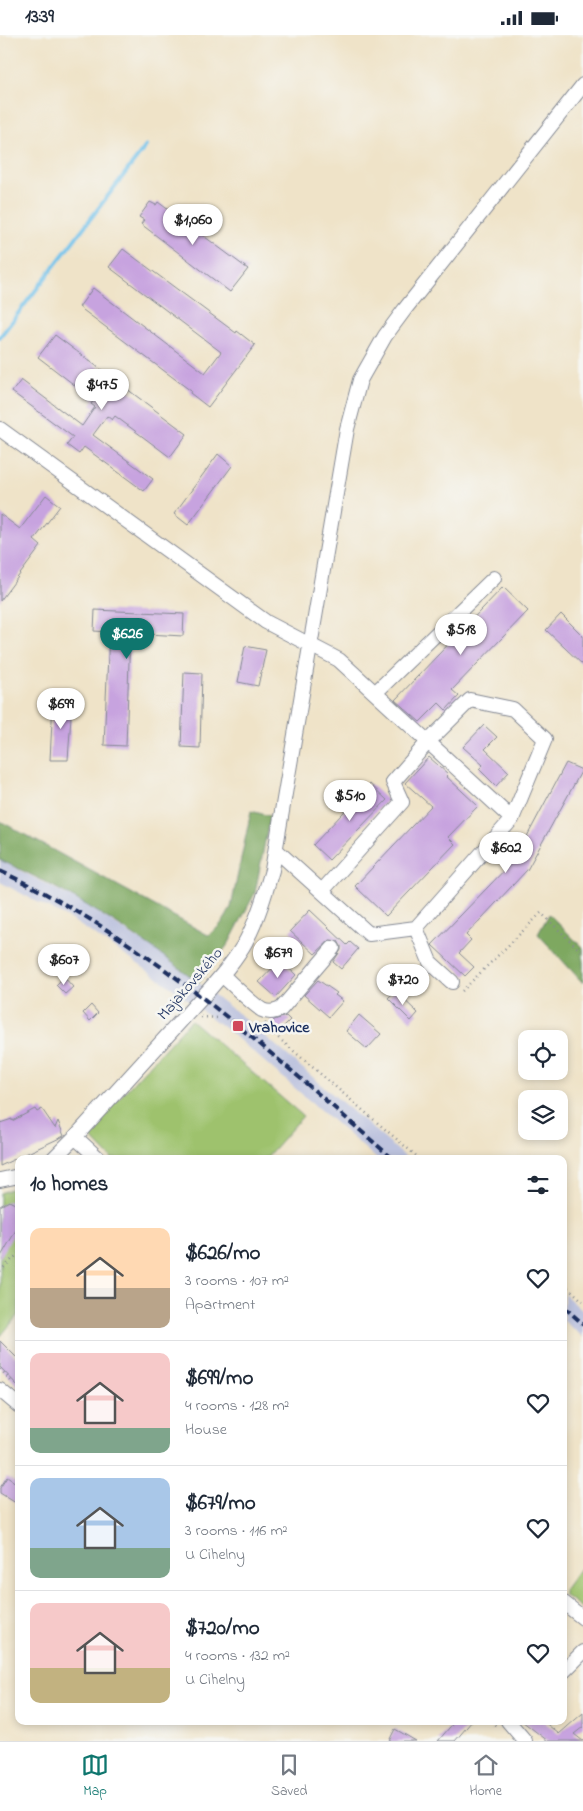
<!DOCTYPE html>
<html lang="en">
<head>
<meta charset="utf-8">
<style>
	body { margin:0; font-family:"Indie Flower",sans-serif; background:#f2f2f3; color:#1f2937; height:100vh; display:flex; flex-direction:column; font-size:19px; white-space:nowrap }
	* { box-sizing:border-box; margin:0 }
	p { font-size:16px; color:#747a83 }
	.icon { flex:none; width:28px; height:28px; fill:none; stroke:currentColor; stroke-width:2; stroke-linecap:round; stroke-linejoin:round }
	.map { position:relative; flex:1; overflow:hidden }
	.side { position:absolute; left:15px; top:1120px; width:552px; height:570px; display:flex; flex-direction:column; background:#fff; border-radius:10px; box-shadow:0 2px 8px #0003 }
	.side>* { flex:none }
	.tools { position:absolute; left:518px; top:995px; display:grid; gap:10px }
	.tools a { display:grid; place-items:center; width:50px; height:50px; border-radius:10px; background:#fff; box-shadow:0 2px 8px #0003; font-size:25px }
	.price { position:absolute; translate:-50% -42px; padding:0 11px; border-radius:18px; background:#fff; color:#222; font-size:16px; line-height:32px; filter:drop-shadow(0 1px 2px #0008) }
	.price::after { content:''; position:absolute; left:50%; top:30px; width:15px; height:11px; margin-left:-8px; background:inherit; clip-path:polygon(0 0,100% 0,50% 100%) }
	.price.current { background:#0f766e; color:#fff }
	ul { padding:0; list-style:none }
	li { display:flex; align-items:center; gap:15px; height:125px; padding:0 15px }
	li+li { border-top:1px solid #e0e1e3 }
	li span { display:grid; place-items:center; flex:none; width:140px; height:100px; border-radius:10px; color:#555 }
	li>.icon { margin-inline-start:auto }
	span .icon { width:60px; height:60px; fill:#fffc; stroke-width:1 }
	li b { font-size:21px }
	h2 { display:flex; justify-content:space-between; align-items:center; height:60px; padding:0 15px; font-size:21px }
	.status { display:flex; justify-content:space-between; align-items:center; height:35px; padding:0 25px; background:#fff; direction:ltr }
	.status svg { height:14px; fill:currentColor }
	.tab-bar { display:flex; justify-content:space-around; align-items:center; height:70px; border-top:1px solid #e0e1e3; background:#fff; font-size:14px; color:#747a83 }
	.tab-bar a { display:grid; justify-items:center; gap:2px }
	.tab-bar .current { color:#0f766e }
	.map>svg:first-child { display:block }
	.industrial { fill:#bdc3de }
	.green { fill:#9ec26d; stroke:#5c7866 }
	.forest { fill:#7ea860; stroke:#4c6c5f }
	.lines { fill:none; stroke-linecap:round; stroke-linejoin:round }
	.stream { stroke:#6fc1ea; stroke-width:4 }
	.building { fill:#c7a3df }
	.minor-casing { stroke:#858993; stroke-width:16 }
	.path { stroke:#858993; stroke-width:2.5; stroke-dasharray:1 4; stroke-linecap:butt }
	.minor { stroke:#fff; stroke-width:14 }
	.rail { stroke:#1b2f5e; stroke-width:4; stroke-dasharray:8 4; stroke-linecap:butt }
	.poi-dot { fill:#d1495b; stroke:#f6f6f2; stroke-width:2 }
	.labels { text-anchor:middle; stroke-width:5; stroke-linejoin:round; paint-order:stroke }
	.street-label { font-size:16px; fill:#1b2f5e; stroke:#f6f6f2 }
	.poi-label { font-size:16px; font-weight:bold; fill:#1b2f5e; stroke:#f6f6f2; text-anchor:start }
</style>
</head>
<body>
<div class="status"><b>13:39</b><svg viewBox="0 0 49 12"><path d="M0 12V9h3v3zM5 12V6h3v6zM10 12V3h3v9zM15 12V0h3v12zM26 1h20v11H26zM47 4h2v5h-2z"/></svg></div>
<div class="map">
<svg width="583" height="1706" viewBox="0 0 583 1706">
	<rect width="100%" height="100%" fill="#f6f6f2"/>
	<filter id="ink" filterUnits="userSpaceOnUse"><feTurbulence type="fractalNoise" baseFrequency=".02" numOctaves="2"/><feDisplacementMap in="SourceGraphic" scale="10" xChannelSelector="R" yChannelSelector="G"/><feConvolveMatrix kernelMatrix="1 2 1 2 8 2 1 2 1" color-interpolation-filters="sRGB"/></filter>
	<filter id="wash" filterUnits="userSpaceOnUse"><feTurbulence type="fractalNoise" baseFrequency=".0096" numOctaves="4" result="noise"/><feDisplacementMap in="SourceGraphic" scale="20" xChannelSelector="R" yChannelSelector="G"/><feGaussianBlur stdDeviation="1.12" result="paint"/><feColorMatrix in="noise" values="0 0 0 0 0 0 0 0 0 0 0 0 0 0 0 0 0 1.4 0 .05"/><feComposite in="paint" operator="in"/></filter>
	<g filter="url(#wash)">
		<rect width="100%" height="100%" fill="#efe3c8"/>
		<path class="industrial" d="M 0,825 L 86,870 L 153,914 L 187,939 L 244,983 L 408,1124 L 377,1124 L 231,998 L 175,955 L 141,931 L 75,887 L 0,847 Z
			M 564,1259 L 583,1276 L 583,1302 L 564,1286 Z"/>
		<path class="green" d="M 191,985 L 303,1081 L 265,1124 L 112,1124 L 87,1098 Z
			M 19,1151 L 19,1279 L 0,1302 L 0,1158 Z
			M 583,1529 L 583,1574 L 564,1560 L 564,1555 Z"/>
		<path class="forest" d="M 251,776 L 270,781 L 255,858 L 229,908 L 199,948 C 138,900 71,857 0,825 L 0,786 L 208,900 C 219,893 226,884 231,872 Z
			M 549,879 L 583,913 L 583,948 L 538,899 Z"/>
		<g class="lines">
			<path class="stream" d="M 0,302 L 146,111"/>
		</g>
		<g id="blocks">
			<path class="building" d="M 150,167 L 156,170 L 158,167 L 248,234 L 230,257 L 141,189 L 144,185 L 139,182 Z
				M 123,214 L 236,298 L 237,296 L 255,310 L 208,372 L 190,358 L 191,356 L 79,272 L 93,253 L 205,338 L 221,317 L 109,232 Z
				M 55,300 L 187,399 L 170,422 L 115,381 L 112,385 L 107,381 L 93,400 L 153,444 L 144,456 L 84,412 L 79,419 L 67,410 L 73,402 L 12,357 L 21,345 L 82,391 L 95,372 L 91,369 L 94,365 L 38,322 Z
				M 218,419 L 232,431 L 188,490 L 174,479 Z
				M 46,460 L 60,471 L 34,505 L 41,511 L 0,566 L 0,479 L 20,494 Z
				M 503,552 L 528,576 L 452,655 L 459,661 L 446,675 L 439,668 L 420,687 L 395,665 Z
				M 95,575 L 184,579 L 183,601 L 130,598 L 126,711 L 104,710 L 109,597 L 94,596 Z
				M 561,579 L 583,601 L 583,630 L 546,595 Z
				M 245,611 L 266,615 L 258,651 L 238,647 Z
				M 184,637 L 202,638 L 200,713 L 181,712 Z
				M 53,666 L 72,667 L 68,725 L 50,725 Z
				M 484,690 L 497,702 L 485,714 L 509,737 L 496,751 L 479,734 L 483,730 L 463,712 Z
				M 429,722 L 448,739 L 446,741 L 478,771 L 448,802 L 455,809 L 386,881 L 355,851 L 431,771 L 405,748 Z
				M 566,728 L 582,735 L 527,835 L 466,900 L 471,905 L 459,918 L 474,932 L 465,941 L 432,910 L 515,824 Z
				M 370,749 L 387,765 L 329,825 L 313,810 Z
				M 310,875 L 347,910 L 350,907 L 358,914 L 341,934 L 333,927 L 341,915 L 341,911 L 338,906 L 330,905 L 315,919 L 290,896 Z
				M 280,925 L 296,940 L 276,962 L 259,947 Z
				M 64,942 L 73,952 L 65,959 L 56,950 Z
				M 318,945 L 337,958 L 335,960 L 343,966 L 329,982 L 304,960 Z
				M 395,956 L 418,978 L 411,986 L 388,963 Z
				M 91,970 L 98,978 L 90,986 L 83,978 Z
				M 359,980 L 381,999 L 367,1014 L 346,996 Z
				M 286,981 L 290,985 L 279,996 L 271,989 L 274,985 Z
				M 35,1074 L 37,1077 L 42,1074 L 55,1093 L 58,1086 L 64,1101 L 0,1131 L 0,1088 L 12,1084 L 12,1086 Z
				M 9,1166 L 19,1171 L 19,1190 L 0,1223 L 0,1171 Z
				M 0,1306 L 19,1325 L 19,1352 L 0,1332 Z
				M 7,1442 L 19,1450 L 19,1470 L 0,1458 L 0,1453 Z
				M 583,1678 L 583,1692 L 574,1699 L 583,1706 L 548,1706 L 522,1686 L 543,1686 L 559,1699 Z
				M 455,1686 L 472,1686 L 455,1706 L 438,1706 Z
				M 395,1694 L 416,1706 L 389,1706 Z"/>
		</g>
	</g>
	<g filter="url(#ink)">
		<use href="#blocks" fill-opacity="0" stroke="#858993" stroke-width="1"/>
		<g class="lines">
			<g class="minor-casing">
				<path id="minor" d="M 0,394 L 266,587 L 339,625 L 512,784
					M 375,658 L 494,543
					M 276,815 L 369,899 L 416,893 L 512,784 L 545,704 L 513,674 L 470,665 L 428,707 L 393,747 L 402,767 L 322,856
					M 416,893 L 430,927 L 452,947
					M 222,940 C 232,949 251,968 262,975 C 268,978 275,977 281,974 L 333,913
					M 75,1102 L 99,1124
					M 53,1124 L 75,1102 L 208,956 C 222,940 236,924 246,906 C 258,883 265,859 272,835 L 347,394 L 360,345 L 385,301 L 405,274 L 583,50
					M 0,1145 L 19,1141
					M 0,1355 L 19,1371
					M 564,1568 L 583,1583
					M 564,1636 L 583,1617
					M 508,1686 L 525,1706"/>
			</g>
			<path class="path" d="M 462,956 L 541,878 L 583,918
				M 201,982 L 219,983
				M 265,988 L 275,1000 L 420,1124
				M 0,1236 L 19,1218
				M 564,1249 L 583,1266
				M 0,1334 L 11,1346
				M 491,1686 L 496,1691"/>
			<use href="#minor" class="minor"/>
			<path class="rail" d="M 0,836 C 148,904 271,1018 393,1124
				M 564,1272 L 583,1289"/>
		</g>
	</g>
	<rect class="poi-dot" x="232" y="985" width="12" height="12" rx="2.5"/>
	<g class="labels">
		<g class="street-label">
			<text transform="translate(189 948) rotate(-49)" y="6">Majakovského</text>
		</g>
		<g class="poi-label">
			<text x="249" y="997">Vrahovice</text>
		</g>
	</g>
</svg>
<div class="tools">
<a><svg class="icon" aria-label="locate" viewBox="0 0 24 24"><circle cx="12" cy="12" r="6"/><path d="M12 2v4M12 18v4M2 12h4M18 12h4"/></svg></a>
<a><svg class="icon" aria-label="layers" viewBox="0 0 24 24"><path d="M12 4l9 5-9 5-9-5zM3 14l9 5 9-5"/></svg></a>
</div>
<b class="price" style="left:193px;top:211px">$1,060</b>
<b class="price" style="left:102px;top:376px">$475</b>
<b class="price" style="left:461px;top:621px">$518</b>
<b class="price current" style="left:127px;top:625px">$626</b>
<b class="price" style="left:61px;top:695px">$699</b>
<b class="price" style="left:350px;top:787px">$510</b>
<b class="price" style="left:506px;top:839px">$602</b>
<b class="price" style="left:278px;top:944px">$679</b>
<b class="price" style="left:64px;top:951px">$607</b>
<b class="price" style="left:403px;top:971px">$720</b>
<section class="side">
<h2>10 homes<svg class="icon" aria-label="filters" viewBox="0 0 24 24"><path d="M4 7h16M4 17h16"/><circle cx="9" cy="7" r="2"/><circle cx="15" cy="17" r="2"/></svg></h2>
<ul>
<li><span style="background:linear-gradient(#ffd9b3 60%,#b9a48a 0)"><svg class="icon" aria-label="home" viewBox="0 0 24 24"><path d="M3 11l9-7 9 7M6 9v11h12V9"/></svg></span><div><b>$626/mo</b><p>3 rooms · 107 m²</p><p>Apartment</p></div><svg class="icon" aria-label="heart" viewBox="0 0 24 24"><path d="M12 20l-8-8c-3-5 5-10 8-4 3-6 11-1 8 4z"/></svg></li>
<li><span style="background:linear-gradient(#f6c9c9 75%,#7fa58c 0)"><svg class="icon" aria-label="home" viewBox="0 0 24 24"><path d="M3 11l9-7 9 7M6 9v11h12V9"/></svg></span><div><b>$699/mo</b><p>4 rooms · 128 m²</p><p>House</p></div><svg class="icon" aria-label="heart" viewBox="0 0 24 24"><path d="M12 20l-8-8c-3-5 5-10 8-4 3-6 11-1 8 4z"/></svg></li>
<li><span style="background:linear-gradient(#a9c7e8 70%,#7fa58c 0)"><svg class="icon" aria-label="home" viewBox="0 0 24 24"><path d="M3 11l9-7 9 7M6 9v11h12V9"/></svg></span><div><b>$679/mo</b><p>3 rooms · 116 m²</p><p>U Cihelny</p></div><svg class="icon" aria-label="heart" viewBox="0 0 24 24"><path d="M12 20l-8-8c-3-5 5-10 8-4 3-6 11-1 8 4z"/></svg></li>
<li><span style="background:linear-gradient(#f6c9c9 65%,#c2b280 0)"><svg class="icon" aria-label="home" viewBox="0 0 24 24"><path d="M3 11l9-7 9 7M6 9v11h12V9"/></svg></span><div><b>$720/mo</b><p>4 rooms · 132 m²</p><p>U Cihelny</p></div><svg class="icon" aria-label="heart" viewBox="0 0 24 24"><path d="M12 20l-8-8c-3-5 5-10 8-4 3-6 11-1 8 4z"/></svg></li>
</ul>
</section>
</div>
<nav class="tab-bar">
<a class="current"><svg class="icon" aria-label="map" viewBox="0 0 24 24"><path d="M3 6l6-2 6 2 6-2v14l-6 2-6-2-6 2zM9 4v14M15 6v14"/></svg>Map</a>
<a><svg class="icon" aria-label="saved" viewBox="0 0 24 24"><path d="M7 4h10v16l-5-4-5 4z"/></svg>Saved</a>
<a><svg class="icon" aria-label="home" viewBox="0 0 24 24"><path d="M3 11l9-7 9 7M6 9v11h12V9"/></svg>Home</a>
</nav>
</body>
</html>
